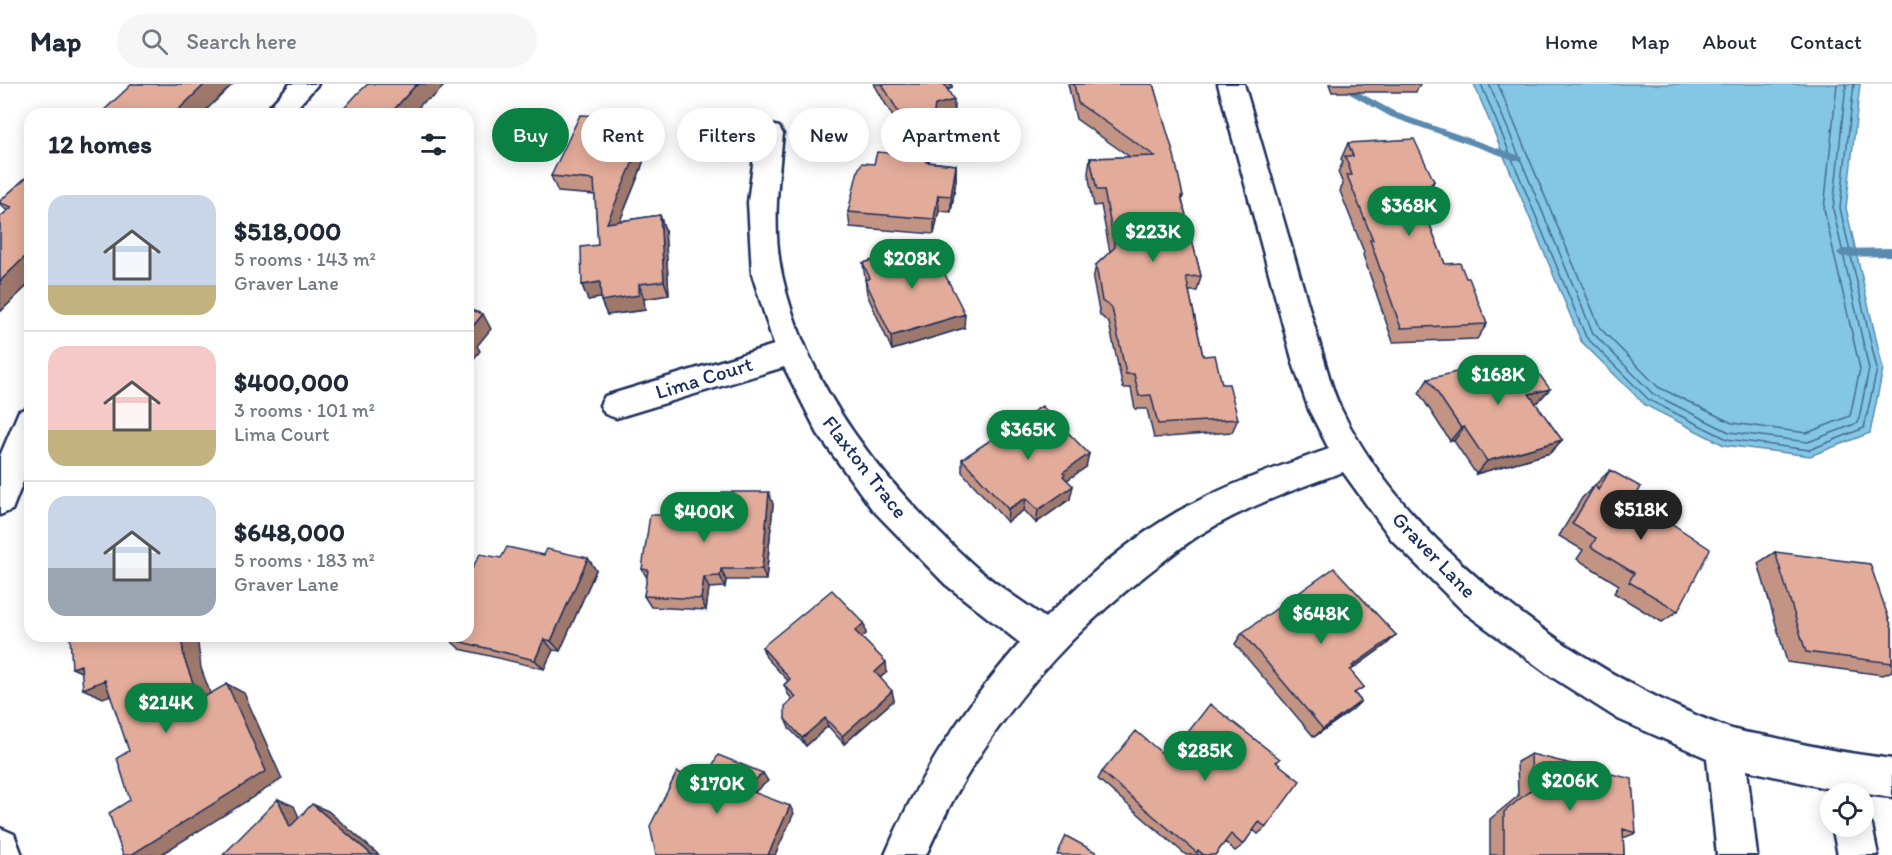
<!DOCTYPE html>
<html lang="en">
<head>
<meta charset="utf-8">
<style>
	body { margin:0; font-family:Itim,sans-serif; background:#f6f6f7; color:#1f2937; height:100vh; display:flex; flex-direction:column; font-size:22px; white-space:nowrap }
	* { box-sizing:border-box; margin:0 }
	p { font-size:20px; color:#747a83 }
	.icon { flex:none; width:33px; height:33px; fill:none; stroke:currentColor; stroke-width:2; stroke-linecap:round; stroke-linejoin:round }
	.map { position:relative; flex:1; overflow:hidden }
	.panel { position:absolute; left:24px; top:24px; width:450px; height:534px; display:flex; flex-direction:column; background:#fff; border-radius:18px; box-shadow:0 3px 15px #0003 }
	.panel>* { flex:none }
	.banner { position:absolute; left:492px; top:24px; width:570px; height:54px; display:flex; gap:12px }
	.buttons { position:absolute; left:1820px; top:699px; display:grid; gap:12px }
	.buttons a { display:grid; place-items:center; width:54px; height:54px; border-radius:50%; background:#fff; box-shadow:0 3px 15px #0003; font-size:30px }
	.price { position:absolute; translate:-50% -51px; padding:0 14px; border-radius:21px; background:#0b8043; color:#fff; font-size:20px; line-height:39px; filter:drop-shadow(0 2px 3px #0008) }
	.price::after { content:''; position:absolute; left:50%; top:36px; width:18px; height:14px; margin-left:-9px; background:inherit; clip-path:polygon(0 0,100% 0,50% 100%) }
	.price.current { background:#222; color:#fff }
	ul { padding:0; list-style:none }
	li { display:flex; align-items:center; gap:18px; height:150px; padding:0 24px }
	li+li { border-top:2px solid #e0e1e3 }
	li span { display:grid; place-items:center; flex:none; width:168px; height:120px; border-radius:18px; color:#555 }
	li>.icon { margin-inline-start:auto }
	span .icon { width:72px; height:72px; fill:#fffc; stroke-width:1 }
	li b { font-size:26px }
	h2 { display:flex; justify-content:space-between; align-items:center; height:72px; padding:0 24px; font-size:26px }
	.tag { padding:0 21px; border-radius:27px; background:#fff; box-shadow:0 3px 15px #0003; font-size:21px; line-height:54px }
	.tag.current { background:#0b8043; color:#fff }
	header { display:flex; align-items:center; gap:36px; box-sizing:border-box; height:84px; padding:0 30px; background:#fff; border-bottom:2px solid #e0e1e3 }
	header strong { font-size:28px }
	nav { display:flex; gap:33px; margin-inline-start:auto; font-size:21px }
	.search { width:420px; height:54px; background:#f6f6f7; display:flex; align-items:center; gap:15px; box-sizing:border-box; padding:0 21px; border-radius:33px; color:#747a83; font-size:22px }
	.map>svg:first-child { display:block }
	.water { fill:#84c7e5; stroke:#5a8aaf; stroke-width:1.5 }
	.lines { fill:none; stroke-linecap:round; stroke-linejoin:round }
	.shore { stroke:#456c94; stroke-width:1.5 }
	.stream { fill:#5a8aaf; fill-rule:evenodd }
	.street-casing { stroke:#1b2f5e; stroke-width:5 }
	.street { fill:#fff; fill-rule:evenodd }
	.wall { fill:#c39484; stroke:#1b2f5e; stroke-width:1.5 }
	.shaded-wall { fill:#9f786c; stroke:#1b2f5e; stroke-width:1.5 }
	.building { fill:#e3ac9a; stroke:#1b2f5e; stroke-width:1.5 }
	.labels { text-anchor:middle; stroke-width:6; stroke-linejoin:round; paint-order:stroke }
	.street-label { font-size:21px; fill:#1b2f5e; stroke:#fff }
</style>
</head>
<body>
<header>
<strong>Map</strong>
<div class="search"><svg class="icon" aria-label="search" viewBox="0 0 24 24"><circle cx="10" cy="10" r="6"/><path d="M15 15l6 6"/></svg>Search here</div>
<nav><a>Home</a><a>Map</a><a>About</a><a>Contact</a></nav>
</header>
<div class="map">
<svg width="1892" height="771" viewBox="0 0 1892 771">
	<rect width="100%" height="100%" fill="#fff"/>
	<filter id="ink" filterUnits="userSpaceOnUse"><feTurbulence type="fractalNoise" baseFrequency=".0167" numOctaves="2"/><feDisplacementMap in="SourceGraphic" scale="12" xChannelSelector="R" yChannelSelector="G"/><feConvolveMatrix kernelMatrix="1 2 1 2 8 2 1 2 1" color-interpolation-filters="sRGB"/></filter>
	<g filter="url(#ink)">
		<path class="water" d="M 1474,0 L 1860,0 L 1846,124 L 1883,285 L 1870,349 L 1810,372 L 1724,361 L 1645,321 L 1581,257 Z"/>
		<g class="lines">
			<path class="shore" d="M 1481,0 L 1586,253 L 1649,316 L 1727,355 L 1809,366 L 1864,344 L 1877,285 L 1840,124 L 1854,0
				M 1489,0 L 1593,249 L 1653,310 L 1729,348 L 1808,358 L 1858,339 L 1869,285 L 1833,125 L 1846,0
				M 1498,0 L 1600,244 L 1658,303 L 1732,339 L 1807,349 L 1850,332 L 1860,285 L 1824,125 L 1837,0"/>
			<path class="stream" d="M 1332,0 L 1344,0 L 1397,29 L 1520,72 L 1522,74 L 1520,76 L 1514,76 L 1391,33 Z
				M 1892,164 L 1892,172 L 1842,173 L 1837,169 L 1842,165 Z"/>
			<g class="street-casing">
				<path id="street" d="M 290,0 L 318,0 L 291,30 L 263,30 Z
					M 1218,0 L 1244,0 L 1326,282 C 1330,296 1334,311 1341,325 C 1408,464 1581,589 1723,642 C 1738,648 1756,650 1772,653 C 1812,663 1851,670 1892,675 L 1892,713 L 1839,707 L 1747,686 L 1757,771 L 1717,771 L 1707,674 L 1618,635 L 1552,593 L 1464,528 L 1392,456 L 1343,388 C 1295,405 1245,423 1201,450 C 1182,462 1164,477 1146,491 C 1050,565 975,660 926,771 L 885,771 C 918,692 964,623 1020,559 L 945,500 L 872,425 L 818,350 L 784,283 L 616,334 L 605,330 L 600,321 L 605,312 L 774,261 L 752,190 L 748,118 L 757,50 L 761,43 L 770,41 L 779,43 L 783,50 C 778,96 772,145 782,191 C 807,305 884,399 968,476 C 991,498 1019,515 1045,534 C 1084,495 1129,456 1177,428 C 1225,401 1278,383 1329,365 L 1309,326 L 1294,282 Z
					M 30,323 L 30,380 L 12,426 L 0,431 L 0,372 L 19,327 Z
					M 1863,727 L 1872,742 L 1878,771 L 1838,771 L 1832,742 L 1863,742 Z
					M 0,744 L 14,750 L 22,771 L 0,771 Z"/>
			</g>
			<use href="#street" class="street"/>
		</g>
		<path class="wall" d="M 874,0 L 952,0 L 952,4 L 948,6 L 954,32 L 935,37 L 929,78 L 956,81 L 956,96 L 951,128 L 939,127 L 934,150 L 850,143 L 848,128 L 874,80 L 915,71 Z
			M 1068,0 L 1153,0 L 1183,112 L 1182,116 L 1201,192 L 1197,207 L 1189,207 L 1203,272 L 1222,300 L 1238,335 L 1232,348 L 1154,354 L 1147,325 L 1135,325 L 1131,304 L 1123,304 L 1109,239 L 1100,231 L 1093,196 L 1096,181 L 1110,168 L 1101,121 L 1094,122 L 1088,89 L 1090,74 L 1130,73 L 1076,35 Z
			M 1329,0 L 1420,0 L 1416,8 L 1332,8 Z
			M 650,50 L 646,59 L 648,64 L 639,90 L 620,137 L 660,131 L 665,146 L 669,211 L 644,215 L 645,226 L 607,231 L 600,214 L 588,216 L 582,201 L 598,161 L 595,111 L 558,108 L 551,92 Z
			M 1348,59 L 1434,97 L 1426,113 L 1421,118 L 1445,180 L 1466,194 L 1487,240 L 1477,255 L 1393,258 L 1363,171 L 1364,168 L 1340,107 L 1343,100 L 1338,88 L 1343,78 L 1341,75 Z
			M 30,90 L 30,199 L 0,228 L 0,133 L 7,127 L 0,120 L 0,117 Z
			M 863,179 L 964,244 L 892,266 L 867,210 Z
			M 1428,295 L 1538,318 L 1535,319 L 1562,356 L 1550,369 L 1476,390 L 1454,357 L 1450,357 L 1419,309 Z
			M 962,375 L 1086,383 L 1067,396 L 1070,415 L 1036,439 L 1024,426 L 1007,438 L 962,388 Z
			M 1610,386 L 1634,415 L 1668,437 L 1678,527 L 1662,538 L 1614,509 L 1619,501 L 1577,475 L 1583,466 L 1559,452 L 1582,414 Z
			M 773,420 L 766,496 L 726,496 L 725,503 L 709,504 L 706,526 L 651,523 L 644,512 L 647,494 L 642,485 L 678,431 Z
			M 1775,468 L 1892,544 L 1892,587 L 1883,591 L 1787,578 L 1758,479 Z
			M 501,474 L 596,486 L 560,567 L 553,566 L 544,585 L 460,565 L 449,555 Z
			M 864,539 L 866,550 L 861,553 L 887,588 L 880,594 L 894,616 L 844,660 L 828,642 L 806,662 L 789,644 L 785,635 L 793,616 L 788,610 L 784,601 L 788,597 L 766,573 L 762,563 Z
			M 1242,549 L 1396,551 L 1386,561 L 1350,587 L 1356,611 L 1361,617 L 1352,626 L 1314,653 L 1235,560 Z
			M 1182,656 L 1280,675 L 1277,678 L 1266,743 L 1258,750 L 1253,746 L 1243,761 L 1235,767 L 1225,758 L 1215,771 L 1186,771 L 1098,695 L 1102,688 L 1164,671 Z
			M 1531,670 L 1636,749 L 1623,754 L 1624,771 L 1490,771 L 1490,735 L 1518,712 L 1517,678 Z"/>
		<path class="shaded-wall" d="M 205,0 L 233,0 L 202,30 L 174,30 Z
			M 420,0 L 446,0 L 433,13 L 423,18 L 413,30 L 390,30 L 415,2 Z
			M 940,0 L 952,0 L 952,4 L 940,8 Z
			M 954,16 L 954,32 L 935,37 L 926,94 L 926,78 L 935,21 Z
			M 645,34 L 650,50 L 646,59 L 648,64 L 639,90 L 613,154 L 607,139 L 638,48 Z
			M 956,81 L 956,96 L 951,128 L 951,112 Z
			M 1434,97 L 1426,113 L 1411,129 L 1419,113 Z
			M 938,111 L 939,127 L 934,150 L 934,135 Z
			M 660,131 L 665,146 L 669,211 L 664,197 Z
			M 30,168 L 30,199 L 0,228 L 0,197 Z
			M 600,198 L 606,213 L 588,216 L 582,201 Z
			M 639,200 L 644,215 L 645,226 L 607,231 L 601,217 Z
			M 483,230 L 491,245 L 477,262 L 480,267 L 468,282 L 468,248 Z
			M 965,230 L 964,244 L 892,266 L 891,252 Z
			M 1550,305 L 1538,318 L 1517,324 L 1529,310 Z
			M 1464,343 L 1454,357 L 1450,357 L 1461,344 Z
			M 1562,356 L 1550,369 L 1476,390 L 1487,377 Z
			M 1089,370 L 1086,383 L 1064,398 L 1063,388 Z
			M 1073,402 L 1070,415 L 1036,439 L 1038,426 Z
			M 769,408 L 773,420 L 766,496 L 762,485 Z
			M 1026,414 L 1024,426 L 1007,438 L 1008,425 Z
			M 588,474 L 596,486 L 560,567 L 551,557 Z
			M 721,485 L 726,496 L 725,503 L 720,492 Z
			M 704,493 L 709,504 L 706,526 L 701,515 Z
			M 864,539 L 866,550 L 857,557 L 855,547 Z
			M 1396,551 L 1386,561 L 1353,584 L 1344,593 L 1352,582 Z
			M 181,552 L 197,552 L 201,584 L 216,625 L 199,616 L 184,574 Z
			M 544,555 L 553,566 L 544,585 L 535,576 Z
			M 886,578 L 887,588 L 876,597 L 875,588 Z
			M 81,581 L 92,593 L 72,584 Z
			M 105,596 L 124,606 L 103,614 L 83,605 Z
			M 227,600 L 244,609 L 282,695 L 160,771 L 131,771 Z
			M 892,607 L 894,616 L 844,660 L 842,652 Z
			M 1361,617 L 1352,626 L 1314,653 L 1323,645 Z
			M 825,634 L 828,642 L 806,662 L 802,654 Z
			M 763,689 L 768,697 L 750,712 L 745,705 Z
			M 278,715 L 294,722 L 306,749 L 290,743 Z
			M 312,720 L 328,727 L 379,771 L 372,771 Z
			M 790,722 L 794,729 L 775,771 L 768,771 Z"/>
		<path class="building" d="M 132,0 L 205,0 L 174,30 L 100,30 Z
			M 368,0 L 420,0 L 415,2 L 390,30 L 339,30 L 358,9 Z
			M 882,0 L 944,0 L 954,16 L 935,21 L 926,78 L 956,81 L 951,112 L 938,111 L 934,135 L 848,128 L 858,86 L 862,79 L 874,80 L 877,68 L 924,72 Z
			M 1074,0 L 1153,0 L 1174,71 L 1183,112 L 1181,112 L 1201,192 L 1186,193 L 1203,272 L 1215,271 L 1222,300 L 1229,300 L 1238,335 L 1158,340 L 1151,311 L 1139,312 L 1134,290 L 1126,290 L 1112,224 L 1102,217 L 1096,181 L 1115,163 L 1104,106 L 1097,106 L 1090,74 L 1155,72 L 1078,19 Z
			M 580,31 L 645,34 L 638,48 L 643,49 L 634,75 L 607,139 L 660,131 L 664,197 L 639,200 L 639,211 L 601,217 L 600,198 L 582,201 L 581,163 L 598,161 L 594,96 L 551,92 Z
			M 1414,55 L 1434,97 L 1419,113 L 1445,180 L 1460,179 L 1466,194 L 1469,194 L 1487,240 L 1401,244 L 1370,156 L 1373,156 L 1347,91 L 1352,91 L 1345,72 L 1353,72 L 1348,59 Z
			M 30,90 L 30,168 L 0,197 L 0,133 L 12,123 L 0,119 L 0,117 Z
			M 929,159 L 965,230 L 891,252 L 865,196 L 870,194 L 863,179 Z
			M 468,225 L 483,230 L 468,248 Z
			M 1525,271 L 1550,305 L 1529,310 L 1562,356 L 1487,377 L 1464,343 L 1461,344 L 1428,295 Z
			M 1042,322 L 1089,370 L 1063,388 L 1065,390 L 1063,392 L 1073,402 L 1038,426 L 1026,414 L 1008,425 L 962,375 Z
			M 1610,386 L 1641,403 L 1634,415 L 1669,435 L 1668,437 L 1710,465 L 1678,527 L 1629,498 L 1634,489 L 1591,463 L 1596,454 L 1572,440 L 1595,401 L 1598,406 Z
			M 722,408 L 769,408 L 762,485 L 721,485 L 720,492 L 704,493 L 701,515 L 644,512 L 648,486 L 642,485 L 650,431 L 678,431 L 680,417 L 722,417 Z
			M 507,463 L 544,471 L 547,465 L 588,474 L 551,557 L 544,555 L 535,576 L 449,555 L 451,552 L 468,552 L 468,492 L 480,470 L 501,474 Z
			M 1775,468 L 1870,480 L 1892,544 L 1892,579 L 1806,568 Z
			M 1334,484 L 1396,551 L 1352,582 L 1354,584 L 1350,586 L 1364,603 L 1354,609 L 1361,617 L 1323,645 L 1242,549 Z
			M 832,506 L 864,539 L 855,547 L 886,578 L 875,588 L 892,607 L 842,652 L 825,634 L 802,654 L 785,635 L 785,622 L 796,613 L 784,601 L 790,595 L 762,563 Z
			M 70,552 L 181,552 L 184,574 L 199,616 L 227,600 L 266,687 L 131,771 L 123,771 L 109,729 L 130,716 L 117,674 L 129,667 L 105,596 L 83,605 L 81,581 L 72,584 Z
			M 1210,620 L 1280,675 L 1276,678 L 1300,697 L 1266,743 L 1259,738 L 1243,761 L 1231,750 L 1215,771 L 1204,771 L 1198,766 L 1197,769 L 1102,688 L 1136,647 L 1164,671 L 1178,653 L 1182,656 Z
			M 1531,670 L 1632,695 L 1636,749 L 1623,745 L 1624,771 L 1504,771 L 1504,728 L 1532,705 Z
			M 718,671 L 763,689 L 745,705 L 790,722 L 768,771 L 656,771 L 650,742 L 677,688 L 704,698 Z
			M 278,715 L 290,743 L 312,720 L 372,771 L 223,771 Z
			M 1066,752 L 1101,771 L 1057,771 Z"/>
	</g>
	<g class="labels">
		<g class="street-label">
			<text transform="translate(704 294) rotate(-17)" y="7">Lima Court</text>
			<text transform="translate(865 383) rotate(52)" y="7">Flaxton Trace</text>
			<text transform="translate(1434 471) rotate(46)" y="7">Graver Lane</text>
		</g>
	</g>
</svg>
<div class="buttons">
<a><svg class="icon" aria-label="locate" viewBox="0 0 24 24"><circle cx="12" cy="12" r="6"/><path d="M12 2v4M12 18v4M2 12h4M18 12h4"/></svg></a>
</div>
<b class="price" style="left:1409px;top:153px">$368K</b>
<b class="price" style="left:1153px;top:179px">$223K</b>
<b class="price" style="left:912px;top:206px">$208K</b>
<b class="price" style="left:1498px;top:322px">$168K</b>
<b class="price" style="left:1028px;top:377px">$365K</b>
<b class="price current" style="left:1641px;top:457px">$518K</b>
<b class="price" style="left:704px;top:459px">$400K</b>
<b class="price" style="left:1321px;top:561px">$648K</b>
<b class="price" style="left:166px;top:650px">$214K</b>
<b class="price" style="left:1205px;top:698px">$285K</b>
<b class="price" style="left:1570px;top:728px">$206K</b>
<b class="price" style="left:717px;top:731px">$170K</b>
<div class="banner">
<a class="tag current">Buy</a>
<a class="tag">Rent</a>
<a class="tag">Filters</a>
<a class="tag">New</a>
<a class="tag">Apartment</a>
</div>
<section class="panel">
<h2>12 homes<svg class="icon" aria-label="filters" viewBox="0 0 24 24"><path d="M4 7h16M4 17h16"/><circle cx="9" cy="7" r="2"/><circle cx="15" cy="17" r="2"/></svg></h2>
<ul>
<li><span style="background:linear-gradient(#c9d6e8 75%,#c2b280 0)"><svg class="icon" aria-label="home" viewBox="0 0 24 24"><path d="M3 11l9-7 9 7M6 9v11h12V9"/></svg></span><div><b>$518,000</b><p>5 rooms · 143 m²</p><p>Graver Lane</p></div></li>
<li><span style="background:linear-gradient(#f6c9c9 70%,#c2b280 0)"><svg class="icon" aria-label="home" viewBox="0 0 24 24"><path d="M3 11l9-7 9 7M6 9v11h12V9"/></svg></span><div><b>$400,000</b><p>3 rooms · 101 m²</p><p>Lima Court</p></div></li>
<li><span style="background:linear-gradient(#c9d6e8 60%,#9aa5b1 0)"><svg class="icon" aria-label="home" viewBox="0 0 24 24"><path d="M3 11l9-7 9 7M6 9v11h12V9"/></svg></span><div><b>$648,000</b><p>5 rooms · 183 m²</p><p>Graver Lane</p></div></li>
</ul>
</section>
</div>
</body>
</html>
